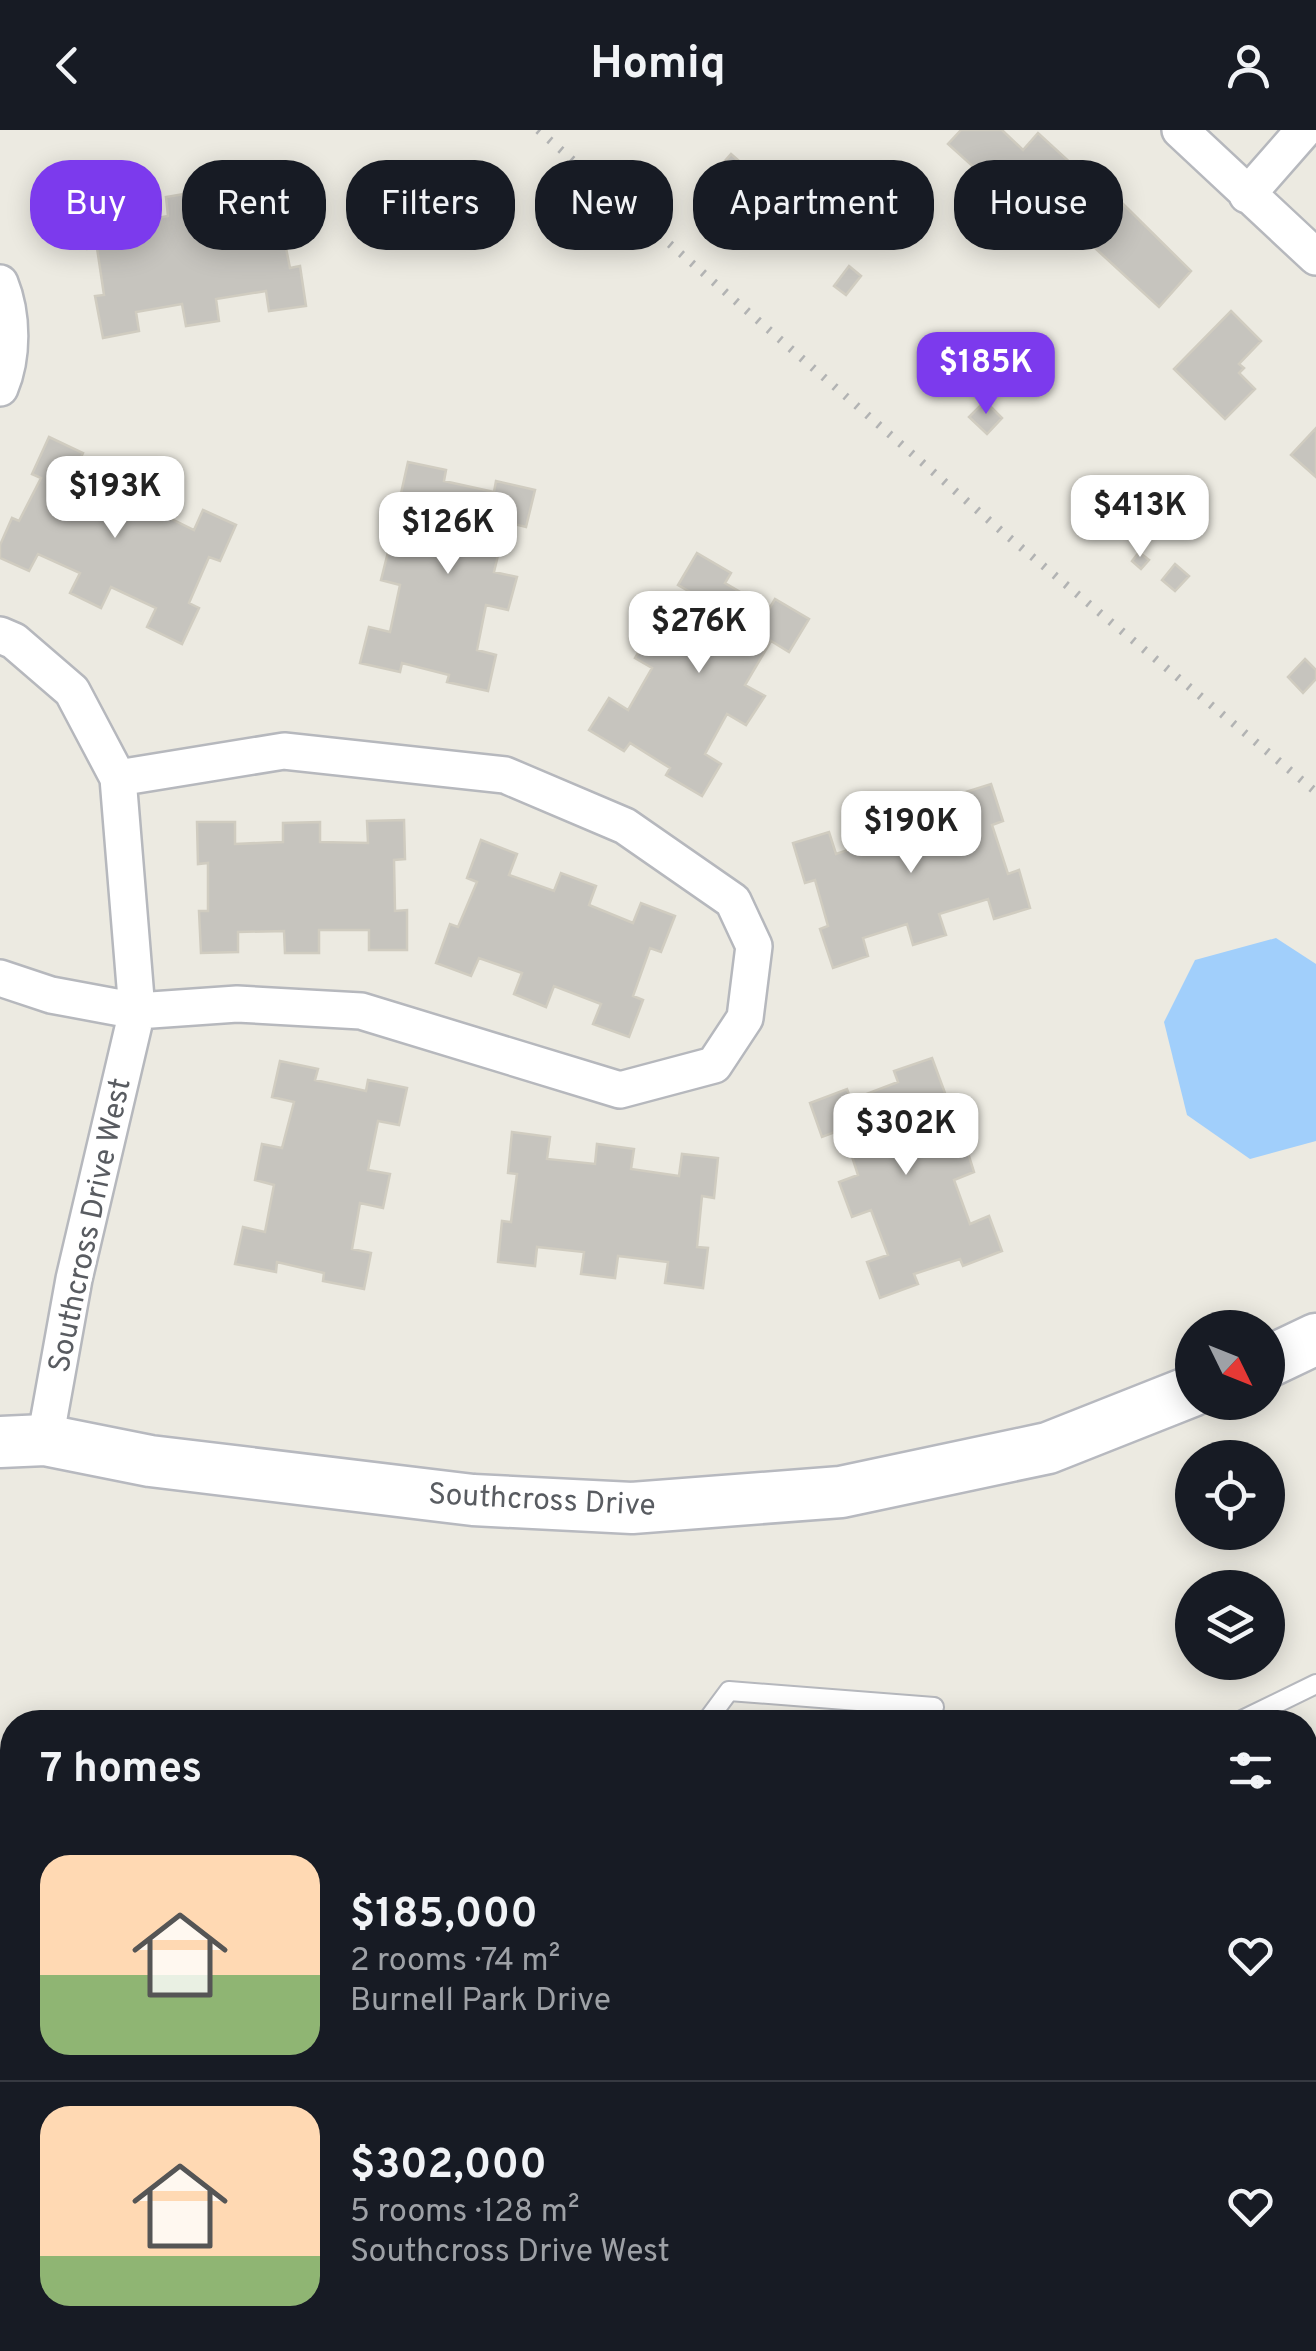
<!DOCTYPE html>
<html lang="en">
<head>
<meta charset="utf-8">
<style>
	body { margin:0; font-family:Overpass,sans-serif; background:#242831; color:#f1f3f6; height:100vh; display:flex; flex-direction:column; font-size:38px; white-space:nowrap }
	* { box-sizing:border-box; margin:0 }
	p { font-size:32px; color:#9ea1a6 }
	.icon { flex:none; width:55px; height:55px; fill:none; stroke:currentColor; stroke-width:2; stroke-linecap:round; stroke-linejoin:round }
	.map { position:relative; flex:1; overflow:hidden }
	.drawer { position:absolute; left:0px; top:1580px; width:1318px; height:642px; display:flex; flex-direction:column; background:#171b24; border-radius:40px 40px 0 0; box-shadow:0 5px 25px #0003 }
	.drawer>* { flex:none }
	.guide { position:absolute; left:30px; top:30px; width:1258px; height:90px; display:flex; gap:20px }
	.needle { width:65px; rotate:133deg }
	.buttons { position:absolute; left:1175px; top:1180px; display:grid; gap:20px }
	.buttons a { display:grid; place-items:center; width:110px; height:110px; border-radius:50%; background:#171b24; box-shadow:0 5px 25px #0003; font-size:50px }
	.price { position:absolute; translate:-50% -85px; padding:0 22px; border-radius:20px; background:#fff; color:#222; font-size:32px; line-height:65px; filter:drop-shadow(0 2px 5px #0008) }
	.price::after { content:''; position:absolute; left:50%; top:60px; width:30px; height:22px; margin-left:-15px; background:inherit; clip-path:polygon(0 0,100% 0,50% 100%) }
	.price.on { background:#7c3aed; color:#fff }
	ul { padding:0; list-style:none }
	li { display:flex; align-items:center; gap:30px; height:250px; padding:0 40px }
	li+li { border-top:2px solid #363941 }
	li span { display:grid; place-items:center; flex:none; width:280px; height:200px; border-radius:30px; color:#555 }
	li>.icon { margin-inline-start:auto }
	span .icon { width:120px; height:120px; fill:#fffc; stroke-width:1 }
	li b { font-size:42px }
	h2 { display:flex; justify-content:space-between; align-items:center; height:120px; padding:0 40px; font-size:42px }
	.tag { padding:0 35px; border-radius:40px; background:#171b24; box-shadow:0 5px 25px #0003; font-size:35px; line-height:90px }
	.tag.on { background:#7c3aed; color:#fff }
	header { display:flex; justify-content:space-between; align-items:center; height:130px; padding:0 40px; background:#171b24; font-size:45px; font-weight:700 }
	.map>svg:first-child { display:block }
	.water { fill:#a1cffb }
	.building { fill:#c6c4be; stroke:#d0ccc0; stroke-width:2.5 }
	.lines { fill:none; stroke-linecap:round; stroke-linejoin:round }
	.lane-casing { stroke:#b6b8bd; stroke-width:22 }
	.street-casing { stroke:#b6b8bd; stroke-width:40 }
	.secondary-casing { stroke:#b7b9bf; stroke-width:55 }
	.lane { stroke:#fff; stroke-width:18 }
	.street { stroke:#fff; stroke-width:35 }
	.secondary { stroke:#fff; stroke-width:50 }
	.rail { stroke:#b2b3b3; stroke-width:8; stroke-dasharray:2.5 12; stroke-linecap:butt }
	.labels { text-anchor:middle; stroke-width:8; stroke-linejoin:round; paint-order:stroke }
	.street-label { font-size:30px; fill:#595c61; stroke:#fff }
</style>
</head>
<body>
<header><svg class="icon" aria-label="back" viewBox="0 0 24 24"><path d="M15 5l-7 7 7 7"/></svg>Homiq<svg class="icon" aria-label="person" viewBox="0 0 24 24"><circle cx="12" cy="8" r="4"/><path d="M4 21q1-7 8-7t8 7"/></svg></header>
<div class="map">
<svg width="1316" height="2221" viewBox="0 0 1316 2221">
	<rect width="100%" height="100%" fill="#eceae1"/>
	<path class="water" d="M 1276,808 L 1316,834 L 1316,1011 L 1250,1029 L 1187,985 L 1164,892 L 1195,830 Z"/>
	<path class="building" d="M 961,0 L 1002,0 L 1023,20 L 1038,3 L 1074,36 L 1029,87 L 948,14 Z
		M 731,24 L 746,37 L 732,52 L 717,40 Z
		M 746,37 L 759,46 L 745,62 L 732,52 Z
		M 285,47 L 292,86 L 280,88 L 290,138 L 300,136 L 306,176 L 269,181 L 266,161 L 216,169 L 219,191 L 186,196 L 182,174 L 136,182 L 139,201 L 103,208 L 95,166 L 104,165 L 97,118 L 87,119 L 81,79 L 118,73 L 121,95 L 168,86 L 166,67 L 202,61 L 205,81 L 253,75 L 249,53 Z
		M 1117,68 L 1191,141 L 1159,177 L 1083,107 Z
		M 849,136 L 861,146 L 846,165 L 834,156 Z
		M 1231,181 L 1261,211 L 1239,234 L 1244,238 L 1239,243 L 1255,259 L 1225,289 L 1174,239 Z
		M 985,271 L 1002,288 L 987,304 L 969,287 Z
		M 1316,298 L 1316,347 L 1291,325 Z
		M 49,307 L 83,323 L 73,343 L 117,362 L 126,345 L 159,360 L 151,379 L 194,400 L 203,380 L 236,395 L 220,431 L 209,427 L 189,473 L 199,478 L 182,514 L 147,497 L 156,478 L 111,457 L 101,478 L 70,463 L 80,443 L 38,424 L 29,441 L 0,428 L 0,415 L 12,388 L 19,391 L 41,348 L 32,344 Z
		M 408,332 L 446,340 L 444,351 L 494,362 L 496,351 L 535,360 L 526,397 L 506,392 L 494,442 L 517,447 L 508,480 L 486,475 L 477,520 L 496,525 L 488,561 L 447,552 L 449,545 L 402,533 L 400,542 L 360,533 L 369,497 L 390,502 L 400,455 L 381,450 L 390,414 L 409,419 L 421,372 L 400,368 Z
		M 1139,422 L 1149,430 L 1141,439 L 1132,431 Z
		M 697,423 L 731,443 L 725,453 L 769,479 L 775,469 L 809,489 L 789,522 L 771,511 L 745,555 L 765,566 L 746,595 L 727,584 L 705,624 L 721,634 L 702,666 L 666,645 L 670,638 L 630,613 L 624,621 L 589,600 L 609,568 L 628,580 L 652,538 L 635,528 L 654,496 L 671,506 L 697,466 L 678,455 Z
		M 1175,434 L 1189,446 L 1175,461 L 1162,450 Z
		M 1305,529 L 1316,540 L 1316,549 L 1303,563 L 1288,547 Z
		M 991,654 L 1003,691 L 992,695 L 1008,744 L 1019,740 L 1030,778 L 994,789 L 988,769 L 939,784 L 946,805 L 913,815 L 907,794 L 863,808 L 868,826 L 833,838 L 820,799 L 828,796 L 815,750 L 805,753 L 793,713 L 829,702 L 836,724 L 881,709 L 875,690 L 911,679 L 917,698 L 963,686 L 956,665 Z
		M 404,690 L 405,729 L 394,730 L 395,781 L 407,780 L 407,820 L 369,820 L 369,800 L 319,800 L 319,823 L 285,823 L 284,801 L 238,802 L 238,822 L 201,823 L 199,781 L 208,781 L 208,733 L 198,734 L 197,692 L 235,692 L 235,714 L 283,712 L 283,693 L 320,692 L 320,712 L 368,713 L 367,691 Z
		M 481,710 L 517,724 L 509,745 L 554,761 L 561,743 L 596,756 L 589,775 L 633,793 L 641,773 L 675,786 L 661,822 L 650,818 L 633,866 L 643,870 L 629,907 L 593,894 L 601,874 L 554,856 L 546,877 L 514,864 L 522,843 L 479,828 L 471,846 L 436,833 L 450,794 L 458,797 L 477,752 L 467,748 Z
		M 932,928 L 945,963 L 925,971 L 942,1018 L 964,1010 L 974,1042 L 954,1050 L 970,1094 L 989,1086 L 1002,1121 L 963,1136 L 960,1129 L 914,1144 L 918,1154 L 880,1168 L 867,1132 L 888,1125 L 871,1080 L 852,1087 L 839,1052 L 858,1045 L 843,999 L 822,1007 L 810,973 L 847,959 L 851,970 L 898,952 L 894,941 Z
		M 280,931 L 318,939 L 315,950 L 366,961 L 368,950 L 407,958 L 399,995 L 378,991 L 368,1040 L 390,1044 L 383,1078 L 360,1073 L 352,1119 L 371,1123 L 364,1159 L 323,1151 L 324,1143 L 277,1132 L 276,1142 L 235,1134 L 243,1097 L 265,1102 L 274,1055 L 255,1050 L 262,1014 L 282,1018 L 294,972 L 272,967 Z
		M 512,1002 L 550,1007 L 547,1029 L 595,1034 L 597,1014 L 634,1019 L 631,1039 L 679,1046 L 682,1024 L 718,1028 L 714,1068 L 702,1066 L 697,1117 L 708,1118 L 703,1158 L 665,1153 L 668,1132 L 618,1126 L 615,1148 L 581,1144 L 584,1122 L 537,1117 L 535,1136 L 498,1132 L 502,1091 L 511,1092 L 517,1044 L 508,1043 Z
		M 754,2210 L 864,2210 L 863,2221 L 753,2221 Z"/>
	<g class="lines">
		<g class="lane-casing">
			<path id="lane" d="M 706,1592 L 729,1561 L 934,1577
				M 1238,1592 L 1316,1554
				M 277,2221 L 283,2210
				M 506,2221 L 513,2210
				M 951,2221 L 958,2210"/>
		</g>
		<g class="street-casing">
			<path id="street" d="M 1180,0 L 1316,127
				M 1247,65 L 1304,0
				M 0,153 C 13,185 13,227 0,258
				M 0,505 L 14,511 L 72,561 L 118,648 L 137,881 L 74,1149 L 45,1310
				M 0,848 L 51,865 L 137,881 L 237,874 L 361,881 L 620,960 L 714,935 L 745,888 L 754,816 L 733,771 L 625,696 L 505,645 L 284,621 L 118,648"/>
		</g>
		<g class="secondary-casing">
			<path id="secondary" d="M 1268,1232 L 1316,1209
				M 0,1312 L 45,1310 L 150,1331 L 473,1370 L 632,1378 L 841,1362 L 1048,1318 L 1192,1261"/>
		</g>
		<use href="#lane" class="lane"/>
		<use href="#street" class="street"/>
		<use href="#secondary" class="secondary"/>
		<path class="rail" d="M 538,0 L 1006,405 L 1316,662"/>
	</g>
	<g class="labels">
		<g class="street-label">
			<text transform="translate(89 1095) rotate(-78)" y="10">Southcross Drive West</text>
			<text transform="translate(542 1369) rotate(3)" y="10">Southcross Drive</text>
		</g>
	</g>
</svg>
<div class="buttons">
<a><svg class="needle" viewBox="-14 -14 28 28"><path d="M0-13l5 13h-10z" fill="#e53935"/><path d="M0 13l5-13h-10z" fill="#9ea1a6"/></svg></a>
<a><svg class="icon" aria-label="locate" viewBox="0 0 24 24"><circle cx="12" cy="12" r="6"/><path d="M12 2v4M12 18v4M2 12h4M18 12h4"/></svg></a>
<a><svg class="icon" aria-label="layers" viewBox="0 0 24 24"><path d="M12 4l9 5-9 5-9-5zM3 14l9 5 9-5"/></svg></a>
</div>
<b class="price on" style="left:986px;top:287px">$185K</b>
<b class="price" style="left:115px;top:411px">$193K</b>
<b class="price" style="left:1140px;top:430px">$413K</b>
<b class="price" style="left:448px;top:447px">$126K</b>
<b class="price" style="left:699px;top:546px">$276K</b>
<b class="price" style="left:911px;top:746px">$190K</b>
<b class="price" style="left:906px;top:1048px">$302K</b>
<div class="guide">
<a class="tag on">Buy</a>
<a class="tag">Rent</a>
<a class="tag">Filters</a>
<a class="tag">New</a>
<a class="tag">Apartment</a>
<a class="tag">House</a>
</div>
<section class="drawer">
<h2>7 homes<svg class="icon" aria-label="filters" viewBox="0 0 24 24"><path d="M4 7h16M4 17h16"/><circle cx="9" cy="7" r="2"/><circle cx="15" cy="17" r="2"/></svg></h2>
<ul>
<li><span style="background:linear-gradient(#ffd9b3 60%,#8fb573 0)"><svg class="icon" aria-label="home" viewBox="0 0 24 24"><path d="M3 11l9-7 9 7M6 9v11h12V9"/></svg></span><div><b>$185,000</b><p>2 rooms · 74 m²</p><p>Burnell Park Drive</p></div><svg class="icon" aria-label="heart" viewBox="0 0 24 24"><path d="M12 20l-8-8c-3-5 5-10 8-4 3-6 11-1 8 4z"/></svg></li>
<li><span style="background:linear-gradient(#ffd9b3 75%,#8fb573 0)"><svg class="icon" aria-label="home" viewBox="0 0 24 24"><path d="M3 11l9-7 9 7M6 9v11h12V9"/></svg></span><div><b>$302,000</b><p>5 rooms · 128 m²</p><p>Southcross Drive West</p></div><svg class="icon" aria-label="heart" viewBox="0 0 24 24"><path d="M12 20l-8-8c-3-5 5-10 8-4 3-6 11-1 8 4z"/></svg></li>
</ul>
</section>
</div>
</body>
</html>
